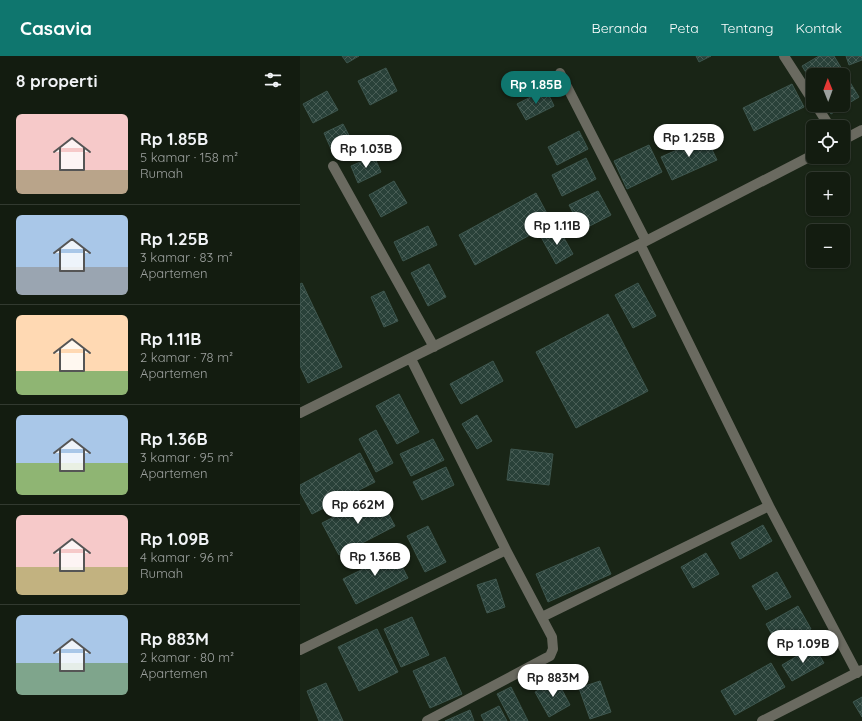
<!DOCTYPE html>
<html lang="id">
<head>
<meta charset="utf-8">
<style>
	body { margin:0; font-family:Quicksand,sans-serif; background:#1c2519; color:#f1f3f6; height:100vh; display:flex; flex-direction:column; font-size:15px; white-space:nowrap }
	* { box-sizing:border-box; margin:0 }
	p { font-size:13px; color:#9da19f }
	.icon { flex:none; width:22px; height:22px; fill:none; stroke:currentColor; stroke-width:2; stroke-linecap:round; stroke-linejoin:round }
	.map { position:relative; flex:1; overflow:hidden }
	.drawer { display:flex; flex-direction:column; background:#131c10; width:300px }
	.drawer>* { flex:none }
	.needle { width:26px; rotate:359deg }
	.tools { position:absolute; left:506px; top:12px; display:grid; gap:8px }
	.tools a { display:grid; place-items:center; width:44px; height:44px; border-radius:6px; background:#131c10; box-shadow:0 1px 3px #0004,0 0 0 1px #323a30; font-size:20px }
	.price { position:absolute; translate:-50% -34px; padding:0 9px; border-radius:14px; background:#fff; color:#222; font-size:13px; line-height:26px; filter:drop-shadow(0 1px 2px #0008) }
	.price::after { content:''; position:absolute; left:50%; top:24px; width:12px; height:9px; margin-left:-6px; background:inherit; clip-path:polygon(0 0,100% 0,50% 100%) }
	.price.on { background:#0f766e; color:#fff }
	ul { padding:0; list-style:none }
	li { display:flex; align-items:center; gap:12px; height:100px; padding:0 16px }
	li+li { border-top:1px solid #323a30 }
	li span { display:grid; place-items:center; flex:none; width:112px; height:80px; border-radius:6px; color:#555 }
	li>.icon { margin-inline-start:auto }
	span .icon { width:48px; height:48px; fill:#fffc; stroke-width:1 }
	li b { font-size:17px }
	h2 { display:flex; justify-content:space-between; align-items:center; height:48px; padding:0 16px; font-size:17px }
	header { display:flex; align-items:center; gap:24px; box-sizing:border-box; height:56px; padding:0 20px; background:#0f766e; color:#fff }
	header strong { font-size:19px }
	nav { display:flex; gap:22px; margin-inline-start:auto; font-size:14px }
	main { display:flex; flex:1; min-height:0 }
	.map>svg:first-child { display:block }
	.building { fill:url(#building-cross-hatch); stroke:#3e564e }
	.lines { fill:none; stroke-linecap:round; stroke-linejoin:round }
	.street { stroke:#6a6a60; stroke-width:10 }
</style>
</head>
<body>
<header>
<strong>Casavia</strong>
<nav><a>Beranda</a><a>Peta</a><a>Tentang</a><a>Kontak</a></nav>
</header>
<main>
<section class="drawer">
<h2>8 properti<svg class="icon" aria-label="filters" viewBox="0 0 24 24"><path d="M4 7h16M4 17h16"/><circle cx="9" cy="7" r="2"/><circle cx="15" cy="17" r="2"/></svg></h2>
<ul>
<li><span style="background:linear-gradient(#f6c9c9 70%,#b9a48a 0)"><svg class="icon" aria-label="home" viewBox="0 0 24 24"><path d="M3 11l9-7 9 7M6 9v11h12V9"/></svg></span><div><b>Rp 1.85B</b><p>5 kamar · 158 m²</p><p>Rumah</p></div></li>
<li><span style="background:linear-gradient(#a9c7e8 65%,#9aa5b1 0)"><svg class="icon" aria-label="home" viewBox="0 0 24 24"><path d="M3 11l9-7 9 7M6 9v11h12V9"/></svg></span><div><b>Rp 1.25B</b><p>3 kamar · 83 m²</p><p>Apartemen</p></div></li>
<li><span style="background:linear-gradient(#ffd9b3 70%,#8fb573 0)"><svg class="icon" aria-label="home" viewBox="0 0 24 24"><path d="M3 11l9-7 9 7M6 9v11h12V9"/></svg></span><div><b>Rp 1.11B</b><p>2 kamar · 78 m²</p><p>Apartemen</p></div></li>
<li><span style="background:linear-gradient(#a9c7e8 60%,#8fb573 0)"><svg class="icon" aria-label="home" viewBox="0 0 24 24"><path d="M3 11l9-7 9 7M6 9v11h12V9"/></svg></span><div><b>Rp 1.36B</b><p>3 kamar · 95 m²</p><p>Apartemen</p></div></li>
<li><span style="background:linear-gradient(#f6c9c9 65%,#c2b280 0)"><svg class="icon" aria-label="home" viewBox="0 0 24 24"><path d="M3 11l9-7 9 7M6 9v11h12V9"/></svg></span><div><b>Rp 1.09B</b><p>4 kamar · 96 m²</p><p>Rumah</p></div></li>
<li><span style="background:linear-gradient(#a9c7e8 60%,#7fa58c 0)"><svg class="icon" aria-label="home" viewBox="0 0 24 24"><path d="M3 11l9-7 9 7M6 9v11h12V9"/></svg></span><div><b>Rp 883M</b><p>2 kamar · 80 m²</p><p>Apartemen</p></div></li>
</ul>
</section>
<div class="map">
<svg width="562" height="665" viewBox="0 0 562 665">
	<defs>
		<pattern id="building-cross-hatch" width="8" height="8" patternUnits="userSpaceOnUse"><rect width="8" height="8" fill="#294139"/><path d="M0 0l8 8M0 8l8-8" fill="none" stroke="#485d55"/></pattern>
	</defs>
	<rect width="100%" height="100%" fill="#192516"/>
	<path class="building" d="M 42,0 L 59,0 L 47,7 Z
		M 396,0 L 411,0 L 399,6 Z
		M 519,0 L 534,0 L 559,41 L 531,58 L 525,49 L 543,49 L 543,19 L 513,19 L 513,28 L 502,10 Z
		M 546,0 L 562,0 L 562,4 L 549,9 Z
		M 86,12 L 97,35 L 70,49 L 58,25 Z
		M 492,28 L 504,51 L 454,75 L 443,52 Z
		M 246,33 L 254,50 L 226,64 L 217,48 Z
		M 27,35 L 38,54 L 13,67 L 3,48 Z
		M 43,68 L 51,83 L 31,93 L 24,77 Z
		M 279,75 L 288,93 L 257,109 L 248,91 Z
		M 406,81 L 417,104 L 372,124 L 361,101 Z
		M 349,89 L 362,116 L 327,133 L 314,105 Z
		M 74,100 L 81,116 L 58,127 L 51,110 Z
		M 286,102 L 296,123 L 262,140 L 252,119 Z
		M 94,125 L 107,147 L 81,161 L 69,139 Z
		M 298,135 L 311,159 L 282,174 L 269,149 Z
		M 236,137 L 252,167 L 175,209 L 159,179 Z
		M 128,170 L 137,189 L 103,205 L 94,186 Z
		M 258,171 L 273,198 L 256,208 L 241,181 Z
		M 129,208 L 146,241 L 128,250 L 111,217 Z
		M 2,227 L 42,311 L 8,327 L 0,310 L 0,228 Z
		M 338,227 L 356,260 L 333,272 L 315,239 Z
		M 84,235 L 98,265 L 84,271 L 71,241 Z
		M 308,258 L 348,335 L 276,372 L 236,296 Z
		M 193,305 L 203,325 L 161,348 L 150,328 Z
		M 99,338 L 119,376 L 97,388 L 76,350 Z
		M 177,359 L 192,385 L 177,393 L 162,368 Z
		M 76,374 L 93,407 L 76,416 L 59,383 Z
		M 133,383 L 144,404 L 111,420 L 100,398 Z
		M 211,393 L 253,398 L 249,429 L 207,424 Z
		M 60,397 L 75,426 L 12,458 L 0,436 L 0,429 Z
		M 146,411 L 154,429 L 122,444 L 113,426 Z
		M 78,439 L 95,470 L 39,499 L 22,467 Z
		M 463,469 L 472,485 L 440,503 L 431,487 Z
		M 128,470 L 146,506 L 125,516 L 107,480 Z
		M 299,491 L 311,518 L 248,546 L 236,518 Z
		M 95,497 L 108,522 L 56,548 L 43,523 L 63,513 L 59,507 L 73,499 L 77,506 Z
		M 406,497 L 419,518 L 393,532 L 381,511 Z
		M 477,516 L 491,541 L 466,554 L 452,530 Z
		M 196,523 L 205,551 L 187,557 L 177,529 Z
		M 498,550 L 511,573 L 479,591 L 466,568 Z
		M 112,561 L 129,599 L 101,611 L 84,573 Z
		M 77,573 L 98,616 L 59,635 L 38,591 Z
		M 514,590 L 524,607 L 492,625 L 482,609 Z
		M 145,601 L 162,638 L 130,652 L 113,615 Z
		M 471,607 L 485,631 L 435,659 L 421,635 Z
		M 257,624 L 270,649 L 249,661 L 235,636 Z
		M 300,625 L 311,656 L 290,663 L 279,632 Z
		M 26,627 L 43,665 L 19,665 L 7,635 Z
		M 211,631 L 228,665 L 211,665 L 197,638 Z
		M 562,641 L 562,661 L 553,646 Z
		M 199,650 L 207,665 L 184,665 L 181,659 Z
		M 170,654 L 174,665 L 145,665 Z"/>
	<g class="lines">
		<path class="street" d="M 484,0 L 513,45
			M 260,17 L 346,185
			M 516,49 L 530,71
			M 543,84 L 562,74
			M 33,110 L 134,291
			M 340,188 L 469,450 L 557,617
			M 111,303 L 206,494 L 252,581 L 253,593 L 250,600 L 246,602 L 127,665
			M 0,357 L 346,185 L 513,99
			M 242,561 L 469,450
			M 0,594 L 206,494
			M 462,665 L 562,614"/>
	</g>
</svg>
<div class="tools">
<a><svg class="needle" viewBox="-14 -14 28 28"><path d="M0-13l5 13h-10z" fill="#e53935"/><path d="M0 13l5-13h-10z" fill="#9da19f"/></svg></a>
<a><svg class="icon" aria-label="locate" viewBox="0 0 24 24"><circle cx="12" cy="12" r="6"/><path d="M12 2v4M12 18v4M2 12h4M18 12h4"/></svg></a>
<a>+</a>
<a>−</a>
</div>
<b class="price on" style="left:236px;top:49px">Rp 1.85B</b>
<b class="price" style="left:389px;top:102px">Rp 1.25B</b>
<b class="price" style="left:66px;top:113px">Rp 1.03B</b>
<b class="price" style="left:257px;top:190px">Rp 1.11B</b>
<b class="price" style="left:58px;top:469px">Rp 662M</b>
<b class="price" style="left:75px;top:521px">Rp 1.36B</b>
<b class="price" style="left:503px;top:608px">Rp 1.09B</b>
<b class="price" style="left:253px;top:642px">Rp 883M</b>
</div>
</main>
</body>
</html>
